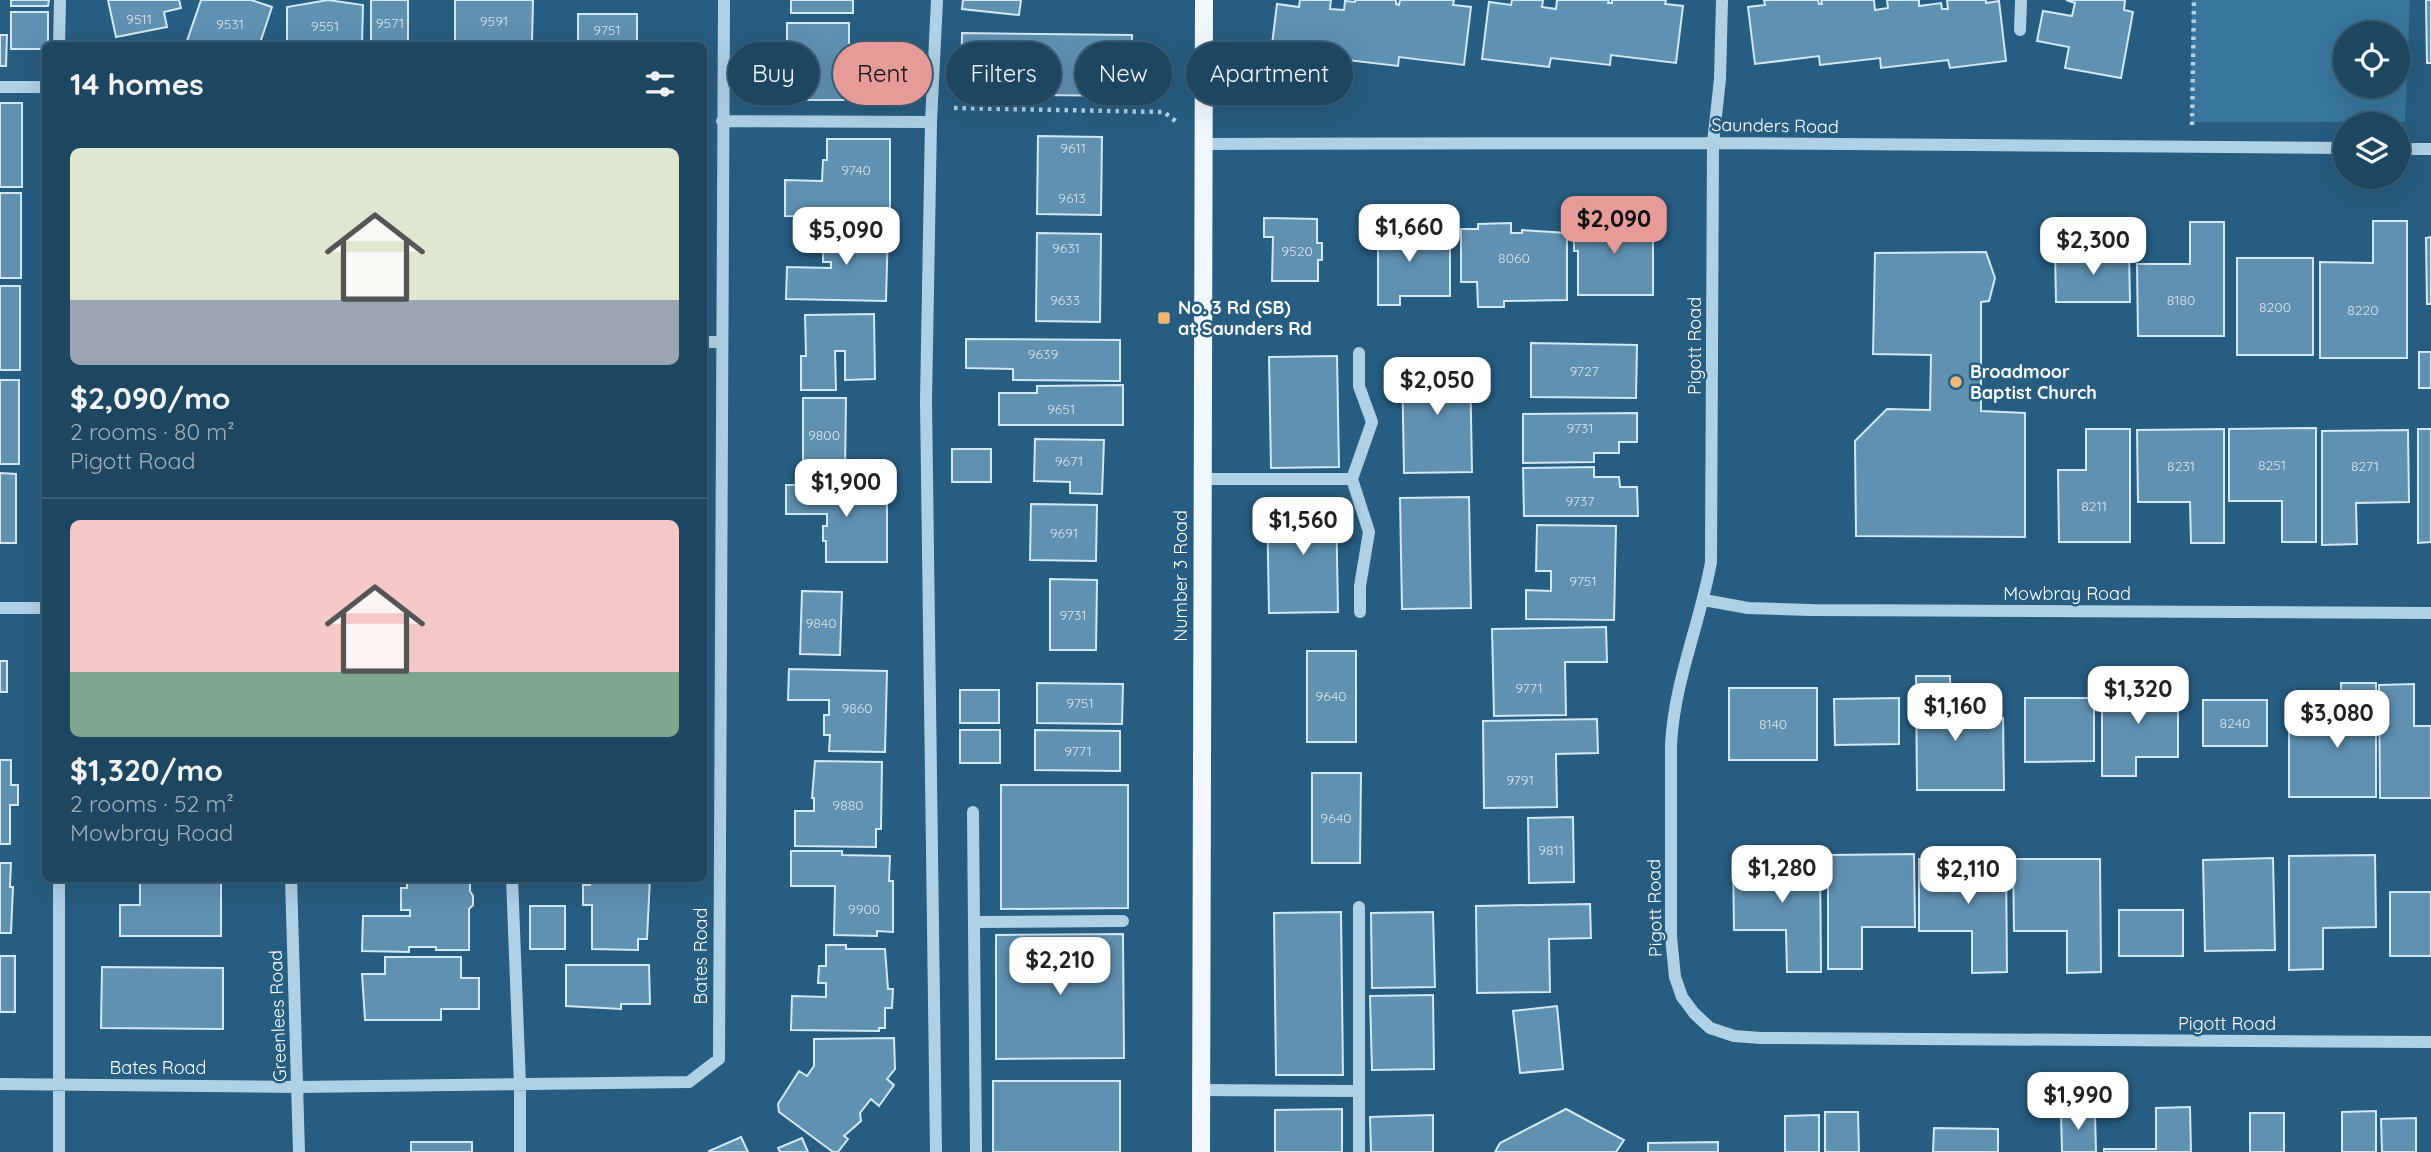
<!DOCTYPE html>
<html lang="en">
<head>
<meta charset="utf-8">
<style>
	body { margin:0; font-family:Quicksand,sans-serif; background:#254d67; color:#f1f3f6; height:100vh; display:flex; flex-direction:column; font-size:26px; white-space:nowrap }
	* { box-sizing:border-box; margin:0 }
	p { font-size:23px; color:#a0b1bd }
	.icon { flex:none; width:38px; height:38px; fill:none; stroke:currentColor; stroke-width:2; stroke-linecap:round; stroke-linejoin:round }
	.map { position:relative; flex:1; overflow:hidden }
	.sheet { position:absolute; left:42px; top:42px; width:665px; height:840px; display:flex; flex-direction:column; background:#1d4661; border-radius:10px; box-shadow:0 7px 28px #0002,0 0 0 2px #3b5e76 }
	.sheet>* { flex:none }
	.banner { position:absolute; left:728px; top:42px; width:665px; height:63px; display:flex; gap:14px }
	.tools { position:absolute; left:2333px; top:21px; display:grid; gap:14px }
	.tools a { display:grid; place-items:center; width:77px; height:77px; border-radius:50%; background:#1d4661; box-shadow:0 7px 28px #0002,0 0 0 2px #3b5e76; font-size:35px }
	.price { position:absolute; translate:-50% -60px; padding:0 16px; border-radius:14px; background:#fff; color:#222; font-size:23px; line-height:46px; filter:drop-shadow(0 2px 4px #0008) }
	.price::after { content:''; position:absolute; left:50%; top:42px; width:21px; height:16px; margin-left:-10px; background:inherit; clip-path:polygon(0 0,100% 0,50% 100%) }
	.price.on { background:#e69b98; color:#111 }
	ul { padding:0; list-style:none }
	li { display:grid; align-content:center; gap:14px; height:371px; padding:0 28px }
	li+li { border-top:2px solid #3b5e76 }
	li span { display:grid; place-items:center; height:217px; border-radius:10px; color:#555 }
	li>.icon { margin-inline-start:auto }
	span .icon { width:126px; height:126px; fill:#fffc; stroke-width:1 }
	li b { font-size:30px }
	h2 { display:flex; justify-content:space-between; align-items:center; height:84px; padding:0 28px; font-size:30px }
	.pill { padding:0 24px; border-radius:32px; background:#1d4661; box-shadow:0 7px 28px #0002,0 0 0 2px #3b5e76; font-size:24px; line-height:63px }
	.pill.on { background:#e69b98; color:#111 }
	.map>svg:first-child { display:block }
	.green { fill:#38769c; fill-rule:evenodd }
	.building { fill:#6091b1; stroke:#d2e8f5; stroke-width:2 }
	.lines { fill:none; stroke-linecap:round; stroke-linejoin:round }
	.path { stroke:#afd1e6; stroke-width:4.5; stroke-dasharray:3.5 5; stroke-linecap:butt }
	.minor { stroke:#afd1e6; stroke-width:12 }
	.major { stroke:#f0f7fd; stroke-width:18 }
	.poi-dot { fill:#eeb775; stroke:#275d81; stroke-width:2.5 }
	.labels { text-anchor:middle; stroke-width:5; stroke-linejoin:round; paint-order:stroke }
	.number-label { font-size:14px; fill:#d7e4ec }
	.street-label { font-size:18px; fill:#fff; stroke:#275d81 }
	.poi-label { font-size:18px; font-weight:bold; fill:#fff; stroke:#275d81; text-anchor:start }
</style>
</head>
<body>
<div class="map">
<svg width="2431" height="1152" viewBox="0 0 2431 1152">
	<rect width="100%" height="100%" fill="#275d81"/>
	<path class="green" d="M 2192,0 L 2410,0 L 2405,122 L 2191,122 ZM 2345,33 L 2398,33 L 2398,86 L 2345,86 Z"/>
	<path class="building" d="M 11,0 L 49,0 L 48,6 L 11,6 Z
		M 108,0 L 179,0 L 181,8 L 164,12 L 167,27 L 116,37 Z
		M 201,0 L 251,0 L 272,7 L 259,46 L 201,46 L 187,41 Z
		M 328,0 L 363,5 L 362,46 L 287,46 L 287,7 Z
		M 371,0 L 408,0 L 408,46 L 371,46 Z
		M 455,0 L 533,0 L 532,43 L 478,42 L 478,46 L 455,46 Z
		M 791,0 L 853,0 L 853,13 L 791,13 Z
		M 963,0 L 1021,0 L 1019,15 L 962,9 Z
		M 1300,0 L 1331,0 L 1330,9 L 1344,10 L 1345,1 L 1355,2 L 1355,0 L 1396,0 L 1396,4 L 1399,5 L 1400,0 L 1454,0 L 1453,5 L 1471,7 L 1464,65 L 1399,57 L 1398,66 L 1339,59 L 1337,69 L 1270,61 L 1277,4 L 1299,7 Z
		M 1512,0 L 1543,0 L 1542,7 L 1556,9 L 1557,0 L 1609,0 L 1608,3 L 1612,3 L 1612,0 L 1666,0 L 1665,4 L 1683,6 L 1676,63 L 1611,55 L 1610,65 L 1551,58 L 1549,67 L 1482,59 L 1489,2 L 1511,5 Z
		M 1764,0 L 1818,0 L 1819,4 L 1822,4 L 1821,0 L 1874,0 L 1875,10 L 1888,8 L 1887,0 L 1919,0 L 1919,6 L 1941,3 L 1942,9 L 1948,9 L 1947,0 L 1986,0 L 1986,3 L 1999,1 L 2006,61 L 1950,68 L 1948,60 L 1881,68 L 1880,58 L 1820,65 L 1819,56 L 1755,64 L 1748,7 L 1765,5 Z
		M 2066,0 L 2125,0 L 2124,10 L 2133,12 L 2121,78 L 2065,68 L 2069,47 L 2037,41 L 2043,11 L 2072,16 L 2075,3 Z
		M 2426,0 L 2431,0 L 2431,63 L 2427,63 Z
		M 11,12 L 48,12 L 48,46 L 46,46 L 46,49 L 11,49 Z
		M 578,14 L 637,14 L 637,46 L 578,46 Z
		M 787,23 L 849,23 L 849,64 L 891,65 L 891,100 L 787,100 Z
		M 962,33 L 1132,35 L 1131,96 L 961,94 Z
		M 0,35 L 7,35 L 6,66 L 0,66 Z
		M 0,103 L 22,103 L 22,187 L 0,187 Z
		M 1038,136 L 1102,137 L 1101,215 L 1037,214 Z
		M 827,139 L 890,139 L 890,217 L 785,216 L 785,180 L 822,181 L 823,160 L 827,160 Z
		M 0,193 L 21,193 L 21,278 L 0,278 Z
		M 1574,214 L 1606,214 L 1606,227 L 1615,227 L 1615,218 L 1635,218 L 1635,221 L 1653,221 L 1653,295 L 1578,295 L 1578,251 L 1574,251 Z
		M 1378,217 L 1412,217 L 1412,245 L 1450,245 L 1450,296 L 1400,296 L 1400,305 L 1378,305 Z
		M 1264,218 L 1317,219 L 1317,243 L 1322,243 L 1322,260 L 1318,260 L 1318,281 L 1272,281 L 1273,237 L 1264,237 Z
		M 2373,221 L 2407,221 L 2407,358 L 2320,358 L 2320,262 L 2373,263 Z
		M 2190,222 L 2224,222 L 2224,336 L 2138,336 L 2137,264 L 2190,264 Z
		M 1511,223 L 1511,233 L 1522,233 L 1522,230 L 1567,233 L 1567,300 L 1504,301 L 1504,307 L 1478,307 L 1477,282 L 1461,282 L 1461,229 L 1478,229 L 1478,224 Z
		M 828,225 L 888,227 L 886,301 L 786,299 L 787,267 L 831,268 L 831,262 L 823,262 L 823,242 L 828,242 Z
		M 1037,233 L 1101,234 L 1100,322 L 1036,321 Z
		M 2431,237 L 2431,304 L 2427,304 L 2426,238 Z
		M 2129,251 L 2130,302 L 2056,302 L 2055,252 Z
		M 1986,252 L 1995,278 L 1989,301 L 1981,302 L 1981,411 L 2025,413 L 2025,537 L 1856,536 L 1855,441 L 1887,409 L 1930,410 L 1931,355 L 1873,354 L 1875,253 Z
		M 2237,258 L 2313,258 L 2313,355 L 2237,355 Z
		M 0,286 L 20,286 L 20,370 L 0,370 Z
		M 874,314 L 875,379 L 845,380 L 845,351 L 835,351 L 836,390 L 801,390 L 801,356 L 806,356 L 805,315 Z
		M 966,339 L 1120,340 L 1120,381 L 1013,380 L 1013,369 L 966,368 Z
		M 1531,343 L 1637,345 L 1636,398 L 1531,397 Z
		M 2419,352 L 2431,352 L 2431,388 L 2419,388 Z
		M 1337,356 L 1339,467 L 1271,468 L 1269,357 Z
		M 1470,361 L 1472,472 L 1404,473 L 1402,362 Z
		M 0,380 L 19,380 L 19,464 L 0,464 Z
		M 1123,385 L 1123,425 L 999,425 L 999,393 L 1037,393 L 1037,386 Z
		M 803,398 L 846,398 L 845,473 L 803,472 Z
		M 1637,413 L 1637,442 L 1619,442 L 1619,453 L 1594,453 L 1594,462 L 1523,463 L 1523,414 Z
		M 2316,428 L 2316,542 L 2282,542 L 2282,501 L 2229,501 L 2229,429 Z
		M 2086,429 L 2130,429 L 2130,542 L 2059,542 L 2058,470 L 2086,470 Z
		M 2224,429 L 2224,543 L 2191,543 L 2190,502 L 2138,502 L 2137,430 Z
		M 2418,429 L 2431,429 L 2431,542 L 2418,543 Z
		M 2408,430 L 2409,502 L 2356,503 L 2357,544 L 2322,545 L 2322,431 Z
		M 1035,439 L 1104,440 L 1102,494 L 1070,493 L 1070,482 L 1034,481 Z
		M 952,449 L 991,449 L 991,482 L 952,482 Z
		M 1594,467 L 1594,477 L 1619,477 L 1620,487 L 1637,487 L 1638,516 L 1524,516 L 1523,468 Z
		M 0,473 L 16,474 L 16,543 L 0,543 Z
		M 786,485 L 887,485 L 887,562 L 826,562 L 826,541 L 823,541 L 823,526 L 827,526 L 827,514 L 786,514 Z
		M 1469,497 L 1471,608 L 1402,609 L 1400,498 Z
		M 1336,500 L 1338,612 L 1269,613 L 1267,502 Z
		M 1031,504 L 1097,505 L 1096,561 L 1030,560 Z
		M 1537,525 L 1616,526 L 1614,620 L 1526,619 L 1526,590 L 1551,591 L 1551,571 L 1536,571 Z
		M 1050,579 L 1097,580 L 1096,650 L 1050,650 Z
		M 802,591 L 842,592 L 840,655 L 800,654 Z
		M 1606,627 L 1607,662 L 1565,662 L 1566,715 L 1494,716 L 1492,629 Z
		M 1307,651 L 1356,651 L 1356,742 L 1307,742 Z
		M 0,661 L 7,661 L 7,692 L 0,692 Z
		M 789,669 L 887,671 L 885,752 L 829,751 L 830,735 L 824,735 L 824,715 L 829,715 L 829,700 L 788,700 Z
		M 1916,676 L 1950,676 L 1951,718 L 2003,718 L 2004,790 L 1917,790 Z
		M 1037,683 L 1123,684 L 1122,724 L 1037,723 Z
		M 2341,683 L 2376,683 L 2376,797 L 2289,797 L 2289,725 L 2342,725 Z
		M 2414,684 L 2414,726 L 2431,726 L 2431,798 L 2380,798 L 2379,685 Z
		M 2102,685 L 2178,686 L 2178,757 L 2136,757 L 2136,776 L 2102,776 Z
		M 1729,688 L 1817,688 L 1817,760 L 1729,760 Z
		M 960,690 L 999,690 L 999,723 L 960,723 Z
		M 1899,698 L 1899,744 L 1835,745 L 1834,699 Z
		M 2025,698 L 2094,698 L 2094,761 L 2025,762 Z
		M 2203,700 L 2267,700 L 2267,746 L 2203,746 Z
		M 1597,719 L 1598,753 L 1556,754 L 1557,807 L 1484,808 L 1483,721 Z
		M 960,730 L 1000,730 L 1000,763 L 960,763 Z
		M 1035,730 L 1120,731 L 1120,771 L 1035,770 Z
		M 0,760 L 11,760 L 11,785 L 18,785 L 18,805 L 10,805 L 10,844 L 0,844 Z
		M 815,761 L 882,762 L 881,829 L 876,829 L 876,847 L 795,846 L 795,811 L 814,811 L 814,798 L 812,798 Z
		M 1312,773 L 1361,773 L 1360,863 L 1312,863 Z
		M 1001,785 L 1128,785 L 1128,908 L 1001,909 Z
		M 1573,817 L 1574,882 L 1529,883 L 1528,818 Z
		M 791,851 L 842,851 L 842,855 L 890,856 L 889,881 L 893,881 L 893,932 L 877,931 L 877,936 L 834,935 L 835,886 L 791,886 Z
		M 1914,854 L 1915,927 L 1862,927 L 1862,969 L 1828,969 L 1828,855 Z
		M 2375,855 L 2376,927 L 2323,928 L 2323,969 L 2289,970 L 2289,856 Z
		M 1733,858 L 1820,858 L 1821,972 L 1787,972 L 1786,930 L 1734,930 Z
		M 2273,858 L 2275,950 L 2205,951 L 2203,860 Z
		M 1919,859 L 2006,859 L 2007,972 L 1972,973 L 1972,931 L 1919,931 Z
		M 2013,859 L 2100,859 L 2101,972 L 2067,973 L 2067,931 L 2014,931 Z
		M 0,863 L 11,863 L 10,887 L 13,887 L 11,933 L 0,933 Z
		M 140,878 L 221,878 L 221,936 L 120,936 L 120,905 L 140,905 Z
		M 407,878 L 470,878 L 470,891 L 473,896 L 473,905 L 469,909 L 469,950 L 436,950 L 436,947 L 409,947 L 409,952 L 362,951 L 363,916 L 410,916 L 410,910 L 401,910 L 401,888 L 407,888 Z
		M 590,878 L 650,878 L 647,939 L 638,939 L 638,950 L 592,949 L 592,905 L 583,905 L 583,885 L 590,885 Z
		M 2390,892 L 2431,892 L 2431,956 L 2390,956 Z
		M 1590,904 L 1591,938 L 1549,939 L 1550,992 L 1477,993 L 1476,906 Z
		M 530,906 L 565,906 L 565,949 L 530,949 Z
		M 2119,910 L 2183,910 L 2183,956 L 2119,956 Z
		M 1341,912 L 1343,1075 L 1276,1075 L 1274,913 Z
		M 1433,912 L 1435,987 L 1372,988 L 1371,913 Z
		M 1123,934 L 1124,1058 L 996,1059 L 996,935 Z
		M 826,945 L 846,945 L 846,949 L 885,949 L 888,989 L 893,989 L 892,1008 L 885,1008 L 885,1028 L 879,1028 L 879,1031 L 791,1030 L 792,996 L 826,997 L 826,983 L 818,983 L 819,966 L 826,966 Z
		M 0,956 L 15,956 L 15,1012 L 0,1012 Z
		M 385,957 L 461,957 L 461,978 L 479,978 L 479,1009 L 441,1009 L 441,1020 L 365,1020 L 362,974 L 385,974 Z
		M 566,965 L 649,965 L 650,1004 L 621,1004 L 621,1009 L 566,1006 Z
		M 102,967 L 223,968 L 223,1029 L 101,1028 Z
		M 1433,995 L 1434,1069 L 1372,1070 L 1370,996 Z
		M 1557,1006 L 1563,1069 L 1520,1073 L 1513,1011 Z
		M 894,1038 L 895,1069 L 887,1079 L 894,1085 L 879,1106 L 871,1099 L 860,1113 L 861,1121 L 844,1136 L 848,1139 L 838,1152 L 833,1152 L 779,1112 L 778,1104 L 799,1071 L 807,1076 L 814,1066 L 814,1039 Z
		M 993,1081 L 1120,1081 L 1120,1152 L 993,1152 Z
		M 2190,1107 L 2191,1152 L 2104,1152 L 2104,1149 L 2156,1149 L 2156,1108 Z
		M 1342,1109 L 1342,1152 L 1275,1152 L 1275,1110 Z
		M 1566,1109 L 1624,1140 L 1616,1152 L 1495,1152 L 1500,1143 Z
		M 2376,1111 L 2376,1152 L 2342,1152 L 2342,1112 Z
		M 1825,1112 L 1858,1112 L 1859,1152 L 1825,1152 Z
		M 2061,1113 L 2095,1113 L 2096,1152 L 2062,1152 Z
		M 2250,1113 L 2284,1113 L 2284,1152 L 2250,1152 Z
		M 1433,1115 L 1433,1152 L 1371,1152 L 1370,1117 Z
		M 1819,1115 L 1819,1152 L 1785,1152 L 1785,1116 Z
		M 2416,1118 L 2416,1152 L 2382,1152 L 2381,1119 Z
		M 1934,1128 L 1998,1129 L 1998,1152 L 1933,1152 Z
		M 741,1137 L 748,1152 L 710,1152 L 709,1151 Z
		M 802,1138 L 808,1152 L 780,1152 L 778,1148 Z
		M 411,1142 L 472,1142 L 472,1152 L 411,1152 Z
		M 1718,1142 L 1718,1152 L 1648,1152 L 1648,1143 Z"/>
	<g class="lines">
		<path class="path" d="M 954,108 L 1164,112 L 1179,124
			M 2192,125 L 2194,0"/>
		<path class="minor" d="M 1722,0 L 1720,79 L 1713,143 L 1711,562 C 1700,624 1674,682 1671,745 L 1671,937 L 1675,977 L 1682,997 L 1694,1013 L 1710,1028 L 1734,1036 L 1761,1038 L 2431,1042
			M 2020,30 L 2021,0
			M 59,46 L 60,0
			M 0,87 L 46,87
			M 722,121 L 931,122 L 926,401 L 936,1152
			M 931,122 L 937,0
			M 1204,144 L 1713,143 L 2345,148
			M 2398,149 L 2431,149
			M 704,342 L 721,342
			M 1359,353 L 1359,386 L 1372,422 L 1352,479 L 1369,532 L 1360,586 L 1360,612
			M 1203,479 L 1352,479
			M 1704,600 L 1748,608 L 1811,610 L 2431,613
			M 0,608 L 46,608
			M 973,812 L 976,1152
			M 291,878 L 299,1152
			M 512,878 L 520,1085 L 520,1152
			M 975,922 L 1123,921
			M 0,1084 L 298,1087 L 689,1082 L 719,1059 L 724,0
			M 1200,1090 L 1358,1091
			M 59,1152 L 59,878
			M 1359,1152 L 1359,907"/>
		<path class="major" d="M 1201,1152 L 1204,0"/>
	</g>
	<g class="poi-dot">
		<rect x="1157" y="311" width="14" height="14" rx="3.5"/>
		<circle cx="1956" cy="382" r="7"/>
	</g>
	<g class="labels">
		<g class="number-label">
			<text x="139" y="24">9511</text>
			<text x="494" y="26">9591</text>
			<text x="390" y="28">9571</text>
			<text x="230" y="29">9531</text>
			<text x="325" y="31">9551</text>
			<text x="607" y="35">9751</text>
			<text x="1073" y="153">9611</text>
			<text x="856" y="175">9740</text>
			<text x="1072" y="203">9613</text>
			<text x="1066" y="253">9631</text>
			<text x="1297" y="256">9520</text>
			<text x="1514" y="263">8060</text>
			<text x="1065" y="305">9633</text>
			<text x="2181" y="305">8180</text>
			<text x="2275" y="312">8200</text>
			<text x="2363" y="315">8220</text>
			<text x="1043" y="359">9639</text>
			<text x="1584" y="376">9727</text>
			<text x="1061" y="414">9651</text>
			<text x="1580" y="433">9731</text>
			<text x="824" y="440">9800</text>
			<text x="1069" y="466">9671</text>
			<text x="2272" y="470">8251</text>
			<text x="2181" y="471">8231</text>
			<text x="2365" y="471">8271</text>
			<text x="1580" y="506">9737</text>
			<text x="2094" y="511">8211</text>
			<text x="1064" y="538">9691</text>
			<text x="1583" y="586">9751</text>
			<text x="1073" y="620">9731</text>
			<text x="821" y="628">9840</text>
			<text x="1529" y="693">9771</text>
			<text x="1331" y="701">9640</text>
			<text x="1080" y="708">9751</text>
			<text x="857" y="713">9860</text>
			<text x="2235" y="728">8240</text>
			<text x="1773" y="729">8140</text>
			<text x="1078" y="756">9771</text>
			<text x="1520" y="785">9791</text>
			<text x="848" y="810">9880</text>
			<text x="1336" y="823">9640</text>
			<text x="1551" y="855">9811</text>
			<text x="864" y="914">9900</text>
		</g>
		<g class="street-label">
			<text transform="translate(1775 126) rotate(1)" y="6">Saunders Road</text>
			<text transform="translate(1695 346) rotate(-90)" y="6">Pigott Road</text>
			<text transform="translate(1181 576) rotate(-90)" y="6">Number 3 Road</text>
			<text x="2067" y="600">Mowbray Road</text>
			<text transform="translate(1655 908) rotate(-91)" y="6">Pigott Road</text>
			<text transform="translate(701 956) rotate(-90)" y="6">Bates Road</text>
			<text transform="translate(278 1016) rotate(-92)" y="6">Greenlees Road</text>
			<text x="2227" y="1030">Pigott Road</text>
			<text x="158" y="1074">Bates Road</text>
		</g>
		<g class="poi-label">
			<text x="1178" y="314">No. 3 Rd (SB)<tspan x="1178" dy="21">at Saunders Rd</tspan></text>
			<text x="1970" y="378">Broadmoor<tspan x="1970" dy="21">Baptist Church</tspan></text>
		</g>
	</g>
</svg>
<div class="tools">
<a><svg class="icon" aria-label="locate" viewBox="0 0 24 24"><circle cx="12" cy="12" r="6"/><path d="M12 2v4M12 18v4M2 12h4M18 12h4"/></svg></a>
<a><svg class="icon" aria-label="layers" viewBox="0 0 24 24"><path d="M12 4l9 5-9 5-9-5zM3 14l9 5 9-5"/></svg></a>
</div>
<b class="price on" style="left:1614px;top:256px">$2,090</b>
<b class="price" style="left:1409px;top:264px">$1,660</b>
<b class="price" style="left:846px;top:267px">$5,090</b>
<b class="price" style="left:2093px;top:277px">$2,300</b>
<b class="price" style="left:1437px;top:417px">$2,050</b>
<b class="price" style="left:846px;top:519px">$1,900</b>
<b class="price" style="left:1303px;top:557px">$1,560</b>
<b class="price" style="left:2138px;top:726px">$1,320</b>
<b class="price" style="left:1955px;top:743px">$1,160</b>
<b class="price" style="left:2337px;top:750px">$3,080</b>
<b class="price" style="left:1782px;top:905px">$1,280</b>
<b class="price" style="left:1968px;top:906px">$2,110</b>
<b class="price" style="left:1060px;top:997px">$2,210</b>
<b class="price" style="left:2078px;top:1132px">$1,990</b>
<div class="banner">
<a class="pill">Buy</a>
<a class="pill on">Rent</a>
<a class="pill">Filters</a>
<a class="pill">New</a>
<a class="pill">Apartment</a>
</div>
<section class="sheet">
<h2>14 homes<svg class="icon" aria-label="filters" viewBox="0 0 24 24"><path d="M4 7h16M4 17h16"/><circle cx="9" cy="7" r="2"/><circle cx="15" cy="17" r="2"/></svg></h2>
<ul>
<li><span style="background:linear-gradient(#dfe7d0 70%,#9aa5b1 0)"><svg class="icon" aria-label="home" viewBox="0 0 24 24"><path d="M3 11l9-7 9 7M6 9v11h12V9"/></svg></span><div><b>$2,090/mo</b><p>2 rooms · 80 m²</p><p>Pigott Road</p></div></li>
<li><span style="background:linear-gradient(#f6c9c9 70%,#7fa58c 0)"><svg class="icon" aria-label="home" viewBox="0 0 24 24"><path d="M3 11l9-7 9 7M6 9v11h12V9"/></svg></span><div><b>$1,320/mo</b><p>2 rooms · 52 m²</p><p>Mowbray Road</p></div></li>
</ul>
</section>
</div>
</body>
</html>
